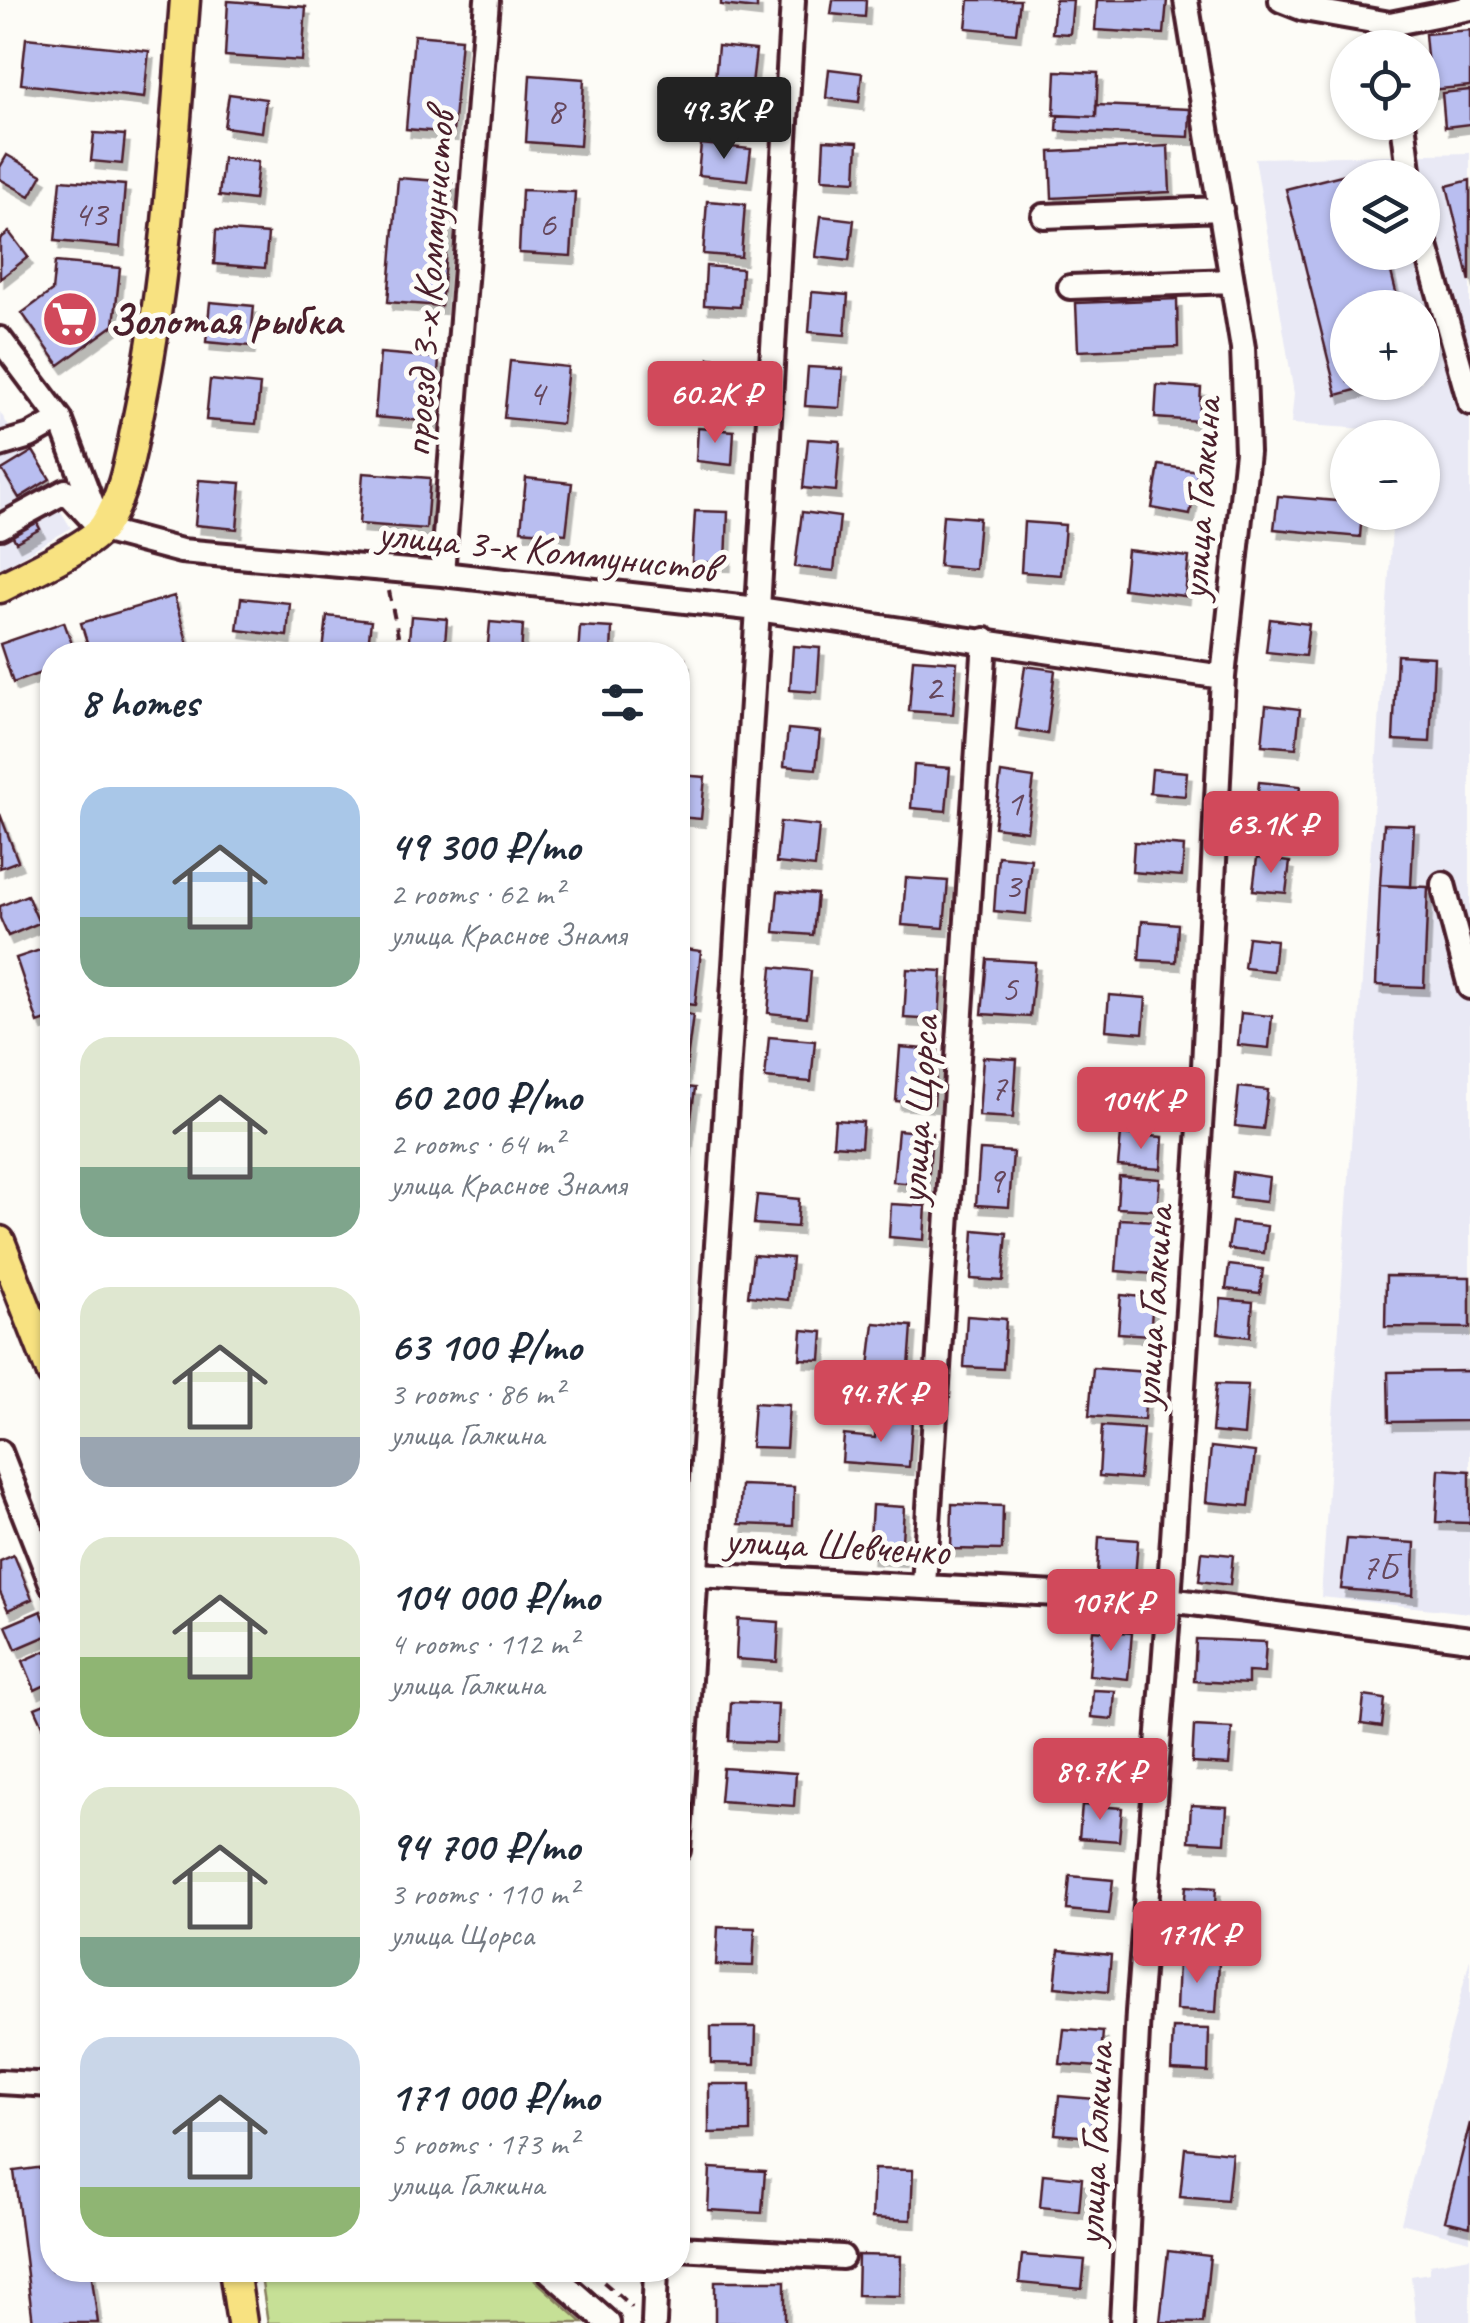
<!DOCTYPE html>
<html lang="en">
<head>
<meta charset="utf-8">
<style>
	body { margin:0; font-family:Caveat,sans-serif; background:#f6f6f7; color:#1f2937; height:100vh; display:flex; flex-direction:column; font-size:38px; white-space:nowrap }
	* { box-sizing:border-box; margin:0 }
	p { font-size:32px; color:#747a83 }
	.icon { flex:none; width:55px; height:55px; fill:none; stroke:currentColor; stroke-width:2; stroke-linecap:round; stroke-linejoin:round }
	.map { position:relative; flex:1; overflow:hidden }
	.drawer { position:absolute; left:40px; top:642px; width:650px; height:1640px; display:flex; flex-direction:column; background:#fff; border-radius:40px; box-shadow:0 2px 8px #0004 }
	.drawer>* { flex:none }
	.tools { position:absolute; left:1330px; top:30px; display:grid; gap:20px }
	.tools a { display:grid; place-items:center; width:110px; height:110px; border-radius:50%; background:#fff; box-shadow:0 2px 8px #0004; font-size:50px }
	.price { position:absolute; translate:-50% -85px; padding:0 22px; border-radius:10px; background:#d1495b; color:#fff; font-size:32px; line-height:65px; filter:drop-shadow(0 2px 5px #0008) }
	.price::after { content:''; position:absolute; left:50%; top:60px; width:30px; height:22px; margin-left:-15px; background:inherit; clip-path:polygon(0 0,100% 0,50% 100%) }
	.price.selected { background:#222; color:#fff }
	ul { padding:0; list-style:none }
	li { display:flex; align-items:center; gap:30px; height:250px; padding:0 40px }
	li span { display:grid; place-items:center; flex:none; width:280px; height:200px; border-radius:30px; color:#555 }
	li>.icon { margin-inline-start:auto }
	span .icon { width:120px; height:120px; fill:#fffc; stroke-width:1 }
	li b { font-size:42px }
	h2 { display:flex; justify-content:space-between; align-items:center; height:120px; padding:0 40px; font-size:42px }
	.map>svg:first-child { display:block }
	.built { fill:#e9e9f5; fill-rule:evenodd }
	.green { fill:#c6e096; stroke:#888060; stroke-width:2.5 }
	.building { fill:#b9bef0; stroke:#4a1f2b; stroke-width:2.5; filter:url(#shadow) }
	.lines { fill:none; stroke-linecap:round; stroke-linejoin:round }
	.minor-casing { stroke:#4a1f2b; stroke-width:30 }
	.major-casing { stroke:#4a1f2b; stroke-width:35 }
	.path { stroke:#4a1f2b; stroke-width:4; stroke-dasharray:10 8; stroke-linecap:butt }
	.minor { stroke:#fdfcf7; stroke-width:22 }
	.major { stroke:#f8e281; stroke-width:28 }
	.labels { text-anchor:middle; stroke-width:10; stroke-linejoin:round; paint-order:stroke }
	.number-label { font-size:38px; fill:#66475c }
	.street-label { font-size:42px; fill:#4a1f2b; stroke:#fdfcf7 }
	.poi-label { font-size:42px; font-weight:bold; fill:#4a1f2b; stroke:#fdfcf7; text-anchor:start }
</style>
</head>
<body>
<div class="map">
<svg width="1470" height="2323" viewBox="0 0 1470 2323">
	<defs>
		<filter id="shadow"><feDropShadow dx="4.5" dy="8" stdDeviation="0" flood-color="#0004"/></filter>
	</defs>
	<rect width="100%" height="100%" fill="#fdfcf7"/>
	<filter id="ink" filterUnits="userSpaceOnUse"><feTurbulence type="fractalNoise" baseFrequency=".01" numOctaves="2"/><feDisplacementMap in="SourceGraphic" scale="20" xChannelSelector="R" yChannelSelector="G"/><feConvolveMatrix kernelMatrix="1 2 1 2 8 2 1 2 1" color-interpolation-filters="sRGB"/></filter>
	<g filter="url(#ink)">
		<path class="built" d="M 1470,153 L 1470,1613 L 1321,1597 L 1393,513 L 1422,512 L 1422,438 L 1398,437 L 1397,431 L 1291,424 L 1294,394 L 1255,158 ZM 1348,178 L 1422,178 L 1422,252 L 1348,252 ZM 1348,308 L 1422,308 L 1422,382 L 1348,382 Z
			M 0,412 L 71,528 L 0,569 Z
			M 1470,1959 L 1470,2241 L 1401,2223 Z
			M 1470,2257 L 1470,2323 L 1416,2323 L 1411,2276 L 1430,2273 L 1430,2264 Z"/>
		<path class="green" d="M 260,2270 L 524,2270 L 583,2323 L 268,2323 Z"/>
		<path class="building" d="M 721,0 L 757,0 L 757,9 L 721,5 Z
			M 833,0 L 866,0 L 865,17 L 831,14 Z
			M 969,0 L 1020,0 L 1016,33 L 966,28 Z
			M 1055,0 L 1073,0 L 1070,34 L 1052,33 Z
			M 1097,0 L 1167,0 L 1164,34 L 1095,30 Z
			M 228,1 L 306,7 L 302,61 L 225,56 Z
			M 1470,30 L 1470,86 L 1430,90 L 1425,34 Z
			M 414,35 L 461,39 L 453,133 L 406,129 Z
			M 26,38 L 149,51 L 144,98 L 21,84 Z
			M 718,46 L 756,50 L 752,84 L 715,80 Z
			M 829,69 L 862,73 L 859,102 L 826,98 Z
			M 1056,71 L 1098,73 L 1096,117 L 1054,115 Z
			M 530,75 L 584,79 L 580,146 L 526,142 Z
			M 1470,90 L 1470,124 L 1445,127 L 1442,93 Z
			M 229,94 L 266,99 L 262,132 L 224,127 Z
			M 1096,105 L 1190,109 L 1189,137 L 1057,131 L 1058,115 L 1096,117 Z
			M 94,133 L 125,135 L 122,164 L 91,161 Z
			M 824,140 L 858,142 L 856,181 L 822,179 Z
			M 701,144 L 751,149 L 747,180 L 698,175 Z
			M 1168,146 L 1170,192 L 1052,198 L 1050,152 Z
			M 7,155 L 42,175 L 30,196 L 0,179 L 0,167 Z
			M 223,158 L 258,162 L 254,200 L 219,196 Z
			M 1365,169 L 1367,178 L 1348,178 L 1348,252 L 1386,252 L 1400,308 L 1348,308 L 1348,382 L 1385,382 L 1337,395 L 1286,189 Z
			M 398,178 L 452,182 L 441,306 L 388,302 Z
			M 61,180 L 125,185 L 120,247 L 55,241 Z
			M 1470,180 L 1470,282 L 1447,186 Z
			M 522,190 L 575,192 L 571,256 L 519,253 Z
			M 707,201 L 745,204 L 741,257 L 703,254 Z
			M 821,216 L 854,220 L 849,261 L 816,257 Z
			M 216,230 L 268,234 L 265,268 L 214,264 Z
			M 9,232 L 28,257 L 0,279 L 0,239 Z
			M 55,262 L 120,268 L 114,325 L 59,365 L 22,313 L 52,291 Z
			M 706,266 L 742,269 L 740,307 L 704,305 Z
			M 812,292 L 848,295 L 845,335 L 809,332 Z
			M 1177,299 L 1178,347 L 1078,351 L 1076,303 Z
			M 210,302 L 254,306 L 250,346 L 206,342 Z
			M 380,353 L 439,358 L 435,422 L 375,417 Z
			M 709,358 L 735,361 L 733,398 L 707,395 Z
			M 510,361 L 568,367 L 562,424 L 504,418 Z
			M 808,367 L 843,369 L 840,408 L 805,406 Z
			M 210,380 L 260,385 L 256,424 L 206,420 Z
			M 1157,385 L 1201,388 L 1199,421 L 1155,418 Z
			M 698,428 L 734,431 L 732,465 L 696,461 Z
			M 808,439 L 840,441 L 836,491 L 803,488 Z
			M 33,451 L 50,479 L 19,498 L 2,470 Z
			M 1159,465 L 1198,471 L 1190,515 L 1152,508 Z
			M 363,473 L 430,478 L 426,529 L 359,524 Z
			M 526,478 L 572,483 L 566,534 L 521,530 Z
			M 199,480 L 241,483 L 237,529 L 195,525 Z
			M 1278,496 L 1348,502 L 1348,512 L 1362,512 L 1360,537 L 1274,529 Z
			M 695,511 L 728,512 L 726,563 L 692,562 Z
			M 802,512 L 840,517 L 834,571 L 795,567 Z
			M 943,515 L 979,518 L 975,569 L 939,566 Z
			M 34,517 L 40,529 L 16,542 L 10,531 Z
			M 1024,522 L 1065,525 L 1061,575 L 1021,572 Z
			M 1127,550 L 1189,557 L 1185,596 L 1123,589 Z
			M 174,596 L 191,655 L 91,655 L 81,623 Z
			M 241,598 L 290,603 L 287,636 L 237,630 Z
			M 327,616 L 371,621 L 367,655 L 323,652 Z
			M 411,616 L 447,619 L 444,655 L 408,652 Z
			M 1270,619 L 1309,624 L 1305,656 L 1266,652 Z
			M 64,622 L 76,655 L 52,655 L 52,669 L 13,683 L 0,644 Z
			M 490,622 L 523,625 L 521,655 L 487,655 Z
			M 580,626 L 612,628 L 611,655 L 578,655 Z
			M 793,646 L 820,648 L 817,692 L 790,690 Z
			M 1397,655 L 1434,657 L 1430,742 L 1393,740 Z
			M 678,659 L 685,659 L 684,710 L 678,710 Z
			M 913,659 L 957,662 L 953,714 L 909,711 Z
			M 1025,666 L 1055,670 L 1047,734 L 1016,729 Z
			M 1266,705 L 1300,709 L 1296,748 L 1262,745 Z
			M 788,729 L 820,732 L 816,769 L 784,766 Z
			M 914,765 L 950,768 L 946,811 L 911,808 Z
			M 1152,769 L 1187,772 L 1185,796 L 1150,793 Z
			M 1001,773 L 1034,778 L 1027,831 L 994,827 Z
			M 678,775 L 705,777 L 701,819 L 678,817 Z
			M 1259,782 L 1300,786 L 1296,825 L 1255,821 Z
			M 0,814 L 18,861 L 0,868 Z
			M 780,822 L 819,826 L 815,867 L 776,863 Z
			M 1384,824 L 1414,825 L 1411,887 L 1380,885 Z
			M 1134,842 L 1184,846 L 1182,876 L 1132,872 Z
			M 998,856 L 1031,859 L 1026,914 L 994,911 Z
			M 1257,858 L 1290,862 L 1286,893 L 1253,890 Z
			M 906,878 L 948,881 L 944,928 L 902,925 Z
			M 1380,885 L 1428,887 L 1424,987 L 1376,985 Z
			M 778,891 L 817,894 L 813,935 L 774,932 Z
			M 27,895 L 39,923 L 8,936 L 0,918 L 0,906 Z
			M 1142,921 L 1178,924 L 1176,962 L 1139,960 Z
			M 1248,937 L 1276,940 L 1273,971 L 1244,968 Z
			M 52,946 L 52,1018 L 38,1023 L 16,958 Z
			M 678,948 L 701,951 L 695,1005 L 678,1003 Z
			M 987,959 L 1035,962 L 1030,1017 L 982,1014 Z
			M 772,967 L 811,971 L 807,1017 L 768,1013 Z
			M 907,969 L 942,971 L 939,1020 L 904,1018 Z
			M 1109,995 L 1146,998 L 1143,1033 L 1106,1030 Z
			M 678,1013 L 693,1015 L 685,1076 L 678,1075 Z
			M 1241,1013 L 1272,1016 L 1269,1048 L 1238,1045 Z
			M 769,1037 L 815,1041 L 811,1082 L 765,1078 Z
			M 900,1047 L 938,1050 L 934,1104 L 896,1101 Z
			M 983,1057 L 1017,1059 L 1013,1118 L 979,1116 Z
			M 1119,1070 L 1167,1073 L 1165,1108 L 1116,1104 Z
			M 678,1086 L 695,1088 L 686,1156 L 678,1155 Z
			M 1239,1087 L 1268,1090 L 1263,1129 L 1235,1126 Z
			M 835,1120 L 863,1122 L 861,1147 L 833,1145 Z
			M 898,1130 L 932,1133 L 928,1185 L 893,1182 Z
			M 1121,1134 L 1163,1137 L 1161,1169 L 1118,1166 Z
			M 980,1150 L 1013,1152 L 1009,1207 L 976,1205 Z
			M 1233,1172 L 1269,1177 L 1266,1202 L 1230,1198 Z
			M 1119,1176 L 1160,1179 L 1157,1210 L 1117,1208 Z
			M 757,1195 L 799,1199 L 797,1227 L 754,1224 Z
			M 891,1204 L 926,1206 L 924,1240 L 889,1237 Z
			M 1120,1219 L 1156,1221 L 1153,1274 L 1116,1271 Z
			M 1232,1222 L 1267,1226 L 1264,1253 L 1228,1249 Z
			M 974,1230 L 1007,1233 L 1003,1281 L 971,1279 Z
			M 753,1255 L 792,1258 L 788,1300 L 748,1296 Z
			M 1229,1265 L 1263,1269 L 1260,1293 L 1226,1289 Z
			M 1386,1276 L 1470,1277 L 1470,1328 L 1385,1327 Z
			M 1121,1295 L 1153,1298 L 1150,1335 L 1118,1333 Z
			M 1221,1299 L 1253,1302 L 1250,1337 L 1218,1333 Z
			M 967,1316 L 1006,1319 L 1003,1369 L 964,1367 Z
			M 874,1323 L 912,1326 L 908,1381 L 868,1376 Z
			M 802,1330 L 823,1332 L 821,1360 L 800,1359 Z
			M 1093,1368 L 1147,1372 L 1144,1420 L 1089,1416 Z
			M 1470,1371 L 1470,1421 L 1389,1422 L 1388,1372 Z
			M 1216,1384 L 1248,1385 L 1244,1435 L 1212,1432 Z
			M 754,1403 L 789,1405 L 786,1448 L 751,1447 Z
			M 876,1418 L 912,1421 L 909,1467 L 842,1462 L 844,1435 L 875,1438 Z
			M 1102,1426 L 1143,1429 L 1139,1479 L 1099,1476 Z
			M 1211,1447 L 1255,1452 L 1249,1506 L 1206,1502 Z
			M 1439,1469 L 1470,1471 L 1470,1523 L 1436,1522 Z
			M 741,1485 L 794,1487 L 793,1526 L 739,1524 Z
			M 952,1504 L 1003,1506 L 1002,1550 L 951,1549 Z
			M 872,1505 L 904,1507 L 901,1558 L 869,1556 Z
			M 1099,1537 L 1138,1540 L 1135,1578 L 1097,1575 Z
			M 1347,1539 L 1415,1543 L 1413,1595 L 1341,1589 Z
			M 1202,1552 L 1233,1555 L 1230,1585 L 1199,1581 Z
			M 14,1555 L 32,1599 L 8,1610 L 0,1592 L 0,1561 Z
			M 41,1611 L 51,1634 L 16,1649 L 6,1626 Z
			M 738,1619 L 779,1622 L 777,1662 L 736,1659 Z
			M 1093,1630 L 1132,1633 L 1128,1679 L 1089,1675 Z
			M 1196,1639 L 1266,1642 L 1264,1673 L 1248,1672 L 1248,1684 L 1194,1681 Z
			M 52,1648 L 52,1682 L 35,1690 L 23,1661 Z
			M 1093,1690 L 1115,1691 L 1113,1719 L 1091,1717 Z
			M 1364,1696 L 1385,1699 L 1382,1727 L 1361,1724 Z
			M 52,1701 L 52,1735 L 48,1737 L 35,1708 Z
			M 731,1702 L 778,1704 L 776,1743 L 729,1741 Z
			M 1194,1726 L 1232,1728 L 1229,1765 L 1192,1763 Z
			M 1060,1746 L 1127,1752 L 1124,1784 L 1057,1778 Z
			M 723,1768 L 796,1773 L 794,1806 L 720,1801 Z
			M 1082,1805 L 1122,1808 L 1119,1841 L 1079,1838 Z
			M 1191,1805 L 1227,1807 L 1225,1843 L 1189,1841 Z
			M 1070,1876 L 1113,1880 L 1109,1914 L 1067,1910 Z
			M 1186,1886 L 1216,1888 L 1214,1922 L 1183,1921 Z
			M 718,1927 L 755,1928 L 753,1966 L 716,1965 Z
			M 1059,1950 L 1111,1955 L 1108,1992 L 1055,1987 Z
			M 1178,1961 L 1219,1963 L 1216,2012 L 1176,2010 Z
			M 711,2027 L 756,2027 L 755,2064 L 711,2063 Z
			M 1173,2028 L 1209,2029 L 1208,2072 L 1171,2070 Z
			M 1064,2029 L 1103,2032 L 1100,2067 L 1060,2064 Z
			M 709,2084 L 750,2084 L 750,2132 L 709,2133 Z
			M 1059,2096 L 1094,2099 L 1091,2137 L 1055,2134 Z
			M 1470,2123 L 1470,2227 L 1445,2221 Z
			M 1185,2148 L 1232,2153 L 1227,2201 L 1180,2197 Z
			M 52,2166 L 52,2270 L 91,2270 L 98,2323 L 33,2323 L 14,2171 Z
			M 710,2168 L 765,2171 L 762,2213 L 708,2210 Z
			M 874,2169 L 913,2170 L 911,2220 L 872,2218 Z
			M 1043,2174 L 1082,2178 L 1079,2211 L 1040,2207 Z
			M 1168,2251 L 1210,2256 L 1203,2323 L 1160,2322 Z
			M 858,2255 L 901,2256 L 900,2296 L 857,2295 Z
			M 1022,2255 L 1085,2260 L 1082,2289 L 1019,2283 Z
			M 715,2281 L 785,2281 L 785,2323 L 715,2323 Z"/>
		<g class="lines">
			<g class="minor-casing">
				<path id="minor" d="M 1281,0 L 1304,9 L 1390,24 L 1393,48
					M 1390,24 L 1470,8 L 1470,4
					M 1403,122 L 1410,178
					M 1044,216 L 1221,209
					M 1422,232 L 1470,403
					M 1070,287 L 1232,281
					M 0,339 L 60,419 L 102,530
					M 0,445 L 30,436 L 60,419
					M 0,527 L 66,491 L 93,520
					M 102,530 L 181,551 L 442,574 L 758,609 L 1223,677
					M 442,574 L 487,0
					M 1443,884 L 1470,987
					M 0,1452 L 52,1585
					M 678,1574 L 1169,1600 L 1470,1639
					M 924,1585 L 985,640
					M 678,1850 L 758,609 L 793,0
					M 0,2082 L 52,2085
					M 678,2248 L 842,2257
					M 548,2270 L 608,2323
					M 654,2323 L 656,2270
					M 1122,2323 L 1138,2012 L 1169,1600 L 1204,1066 L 1223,677 L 1247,452 L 1243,348 L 1186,0"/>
			</g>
			<g class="major-casing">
				<path id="major" d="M 0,588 C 24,575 91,546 104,526 C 125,494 130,454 138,417 C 167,280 174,140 185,0
					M 0,1241 L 52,1374
					M 234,2270 L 242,2323"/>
			</g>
			<path class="path" d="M 389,591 L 402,655
				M 590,2270 L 632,2307"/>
			<use href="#minor" class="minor"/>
			<use href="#major" class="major"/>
		</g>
	</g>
	<defs>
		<g id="supermarket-disc" transform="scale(2.875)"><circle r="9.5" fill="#d1495b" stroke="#fdfcf7"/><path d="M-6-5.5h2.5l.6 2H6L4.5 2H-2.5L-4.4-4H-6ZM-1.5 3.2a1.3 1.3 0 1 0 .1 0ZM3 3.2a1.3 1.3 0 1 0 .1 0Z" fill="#fff"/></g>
	</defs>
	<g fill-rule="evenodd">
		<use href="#supermarket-disc" x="70" y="319"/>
	</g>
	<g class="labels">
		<g class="number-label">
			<text x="555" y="123">8</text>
			<text x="90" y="226">43</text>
			<text x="547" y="236">6</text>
			<text x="536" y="405">4</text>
			<text x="933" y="700">2</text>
			<text x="1014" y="815">1</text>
			<text x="1012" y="898">3</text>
			<text x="1009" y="1001">5</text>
			<text x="998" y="1100">7</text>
			<text x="995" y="1192">9</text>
			<text x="1379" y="1579">7Б</text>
		</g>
		<g class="street-label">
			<text transform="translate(427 284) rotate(-86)" y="15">проезд 3-х Коммунистов</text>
			<text transform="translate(1199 499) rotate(-86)" y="15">улица Галкина</text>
			<text transform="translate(547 549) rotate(6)" y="15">улица 3-х Коммунистов</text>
			<text transform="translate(917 1110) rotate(-86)" y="15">улица Щорса</text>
			<text transform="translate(1151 1307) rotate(-86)" y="15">улица Галкина</text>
			<text transform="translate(837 1544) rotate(3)" y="15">улица Шевченко</text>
			<text transform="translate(1093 2145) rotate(-87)" y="15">улица Галкина</text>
		</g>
		<g class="poi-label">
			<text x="109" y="334">Золотая рыбка</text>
		</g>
	</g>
</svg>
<div class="tools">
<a><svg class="icon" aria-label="locate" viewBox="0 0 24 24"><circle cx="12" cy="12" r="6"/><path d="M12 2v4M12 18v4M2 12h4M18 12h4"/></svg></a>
<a><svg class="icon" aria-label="layers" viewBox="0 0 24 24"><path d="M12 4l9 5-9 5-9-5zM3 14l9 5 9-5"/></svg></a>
<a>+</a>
<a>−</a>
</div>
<b class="price selected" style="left:724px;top:162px">49.3K ₽</b>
<b class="price" style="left:715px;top:446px">60.2K ₽</b>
<b class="price" style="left:1271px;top:876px">63.1K ₽</b>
<b class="price" style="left:1141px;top:1152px">104K ₽</b>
<b class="price" style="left:881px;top:1445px">94.7K ₽</b>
<b class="price" style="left:1111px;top:1654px">107K ₽</b>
<b class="price" style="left:1100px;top:1823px">89.7K ₽</b>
<b class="price" style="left:1197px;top:1986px">171K ₽</b>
<section class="drawer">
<h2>8 homes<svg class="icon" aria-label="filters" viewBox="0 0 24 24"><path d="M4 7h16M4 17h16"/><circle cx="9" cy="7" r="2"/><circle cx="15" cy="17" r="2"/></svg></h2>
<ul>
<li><span style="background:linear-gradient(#a9c7e8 65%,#7fa58c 0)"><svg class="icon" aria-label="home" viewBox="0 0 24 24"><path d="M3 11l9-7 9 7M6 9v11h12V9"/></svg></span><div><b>49 300 ₽/mo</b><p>2 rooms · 62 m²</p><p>улица Красное Знамя</p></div></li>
<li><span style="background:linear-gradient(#dfe7d0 65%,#7fa58c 0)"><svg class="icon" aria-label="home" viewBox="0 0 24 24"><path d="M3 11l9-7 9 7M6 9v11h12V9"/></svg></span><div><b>60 200 ₽/mo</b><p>2 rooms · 64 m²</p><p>улица Красное Знамя</p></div></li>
<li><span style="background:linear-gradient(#dfe7d0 75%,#9aa5b1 0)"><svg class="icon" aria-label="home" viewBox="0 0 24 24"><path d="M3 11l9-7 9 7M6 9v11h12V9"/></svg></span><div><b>63 100 ₽/mo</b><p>3 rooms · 86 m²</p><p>улица Галкина</p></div></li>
<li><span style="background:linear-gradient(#dfe7d0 60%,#8fb573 0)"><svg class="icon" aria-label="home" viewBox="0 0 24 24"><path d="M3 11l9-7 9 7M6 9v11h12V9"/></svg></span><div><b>104 000 ₽/mo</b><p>4 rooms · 112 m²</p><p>улица Галкина</p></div></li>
<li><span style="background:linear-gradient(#dfe7d0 75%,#7fa58c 0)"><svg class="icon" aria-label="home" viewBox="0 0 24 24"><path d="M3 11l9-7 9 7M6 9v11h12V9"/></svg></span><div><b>94 700 ₽/mo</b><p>3 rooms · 110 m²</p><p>улица Щорса</p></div></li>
<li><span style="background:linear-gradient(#c9d6e8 75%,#8fb573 0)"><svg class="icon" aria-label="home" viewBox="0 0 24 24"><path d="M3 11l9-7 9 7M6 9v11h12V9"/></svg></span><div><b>171 000 ₽/mo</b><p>5 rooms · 173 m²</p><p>улица Галкина</p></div></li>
</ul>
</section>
</div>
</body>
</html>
